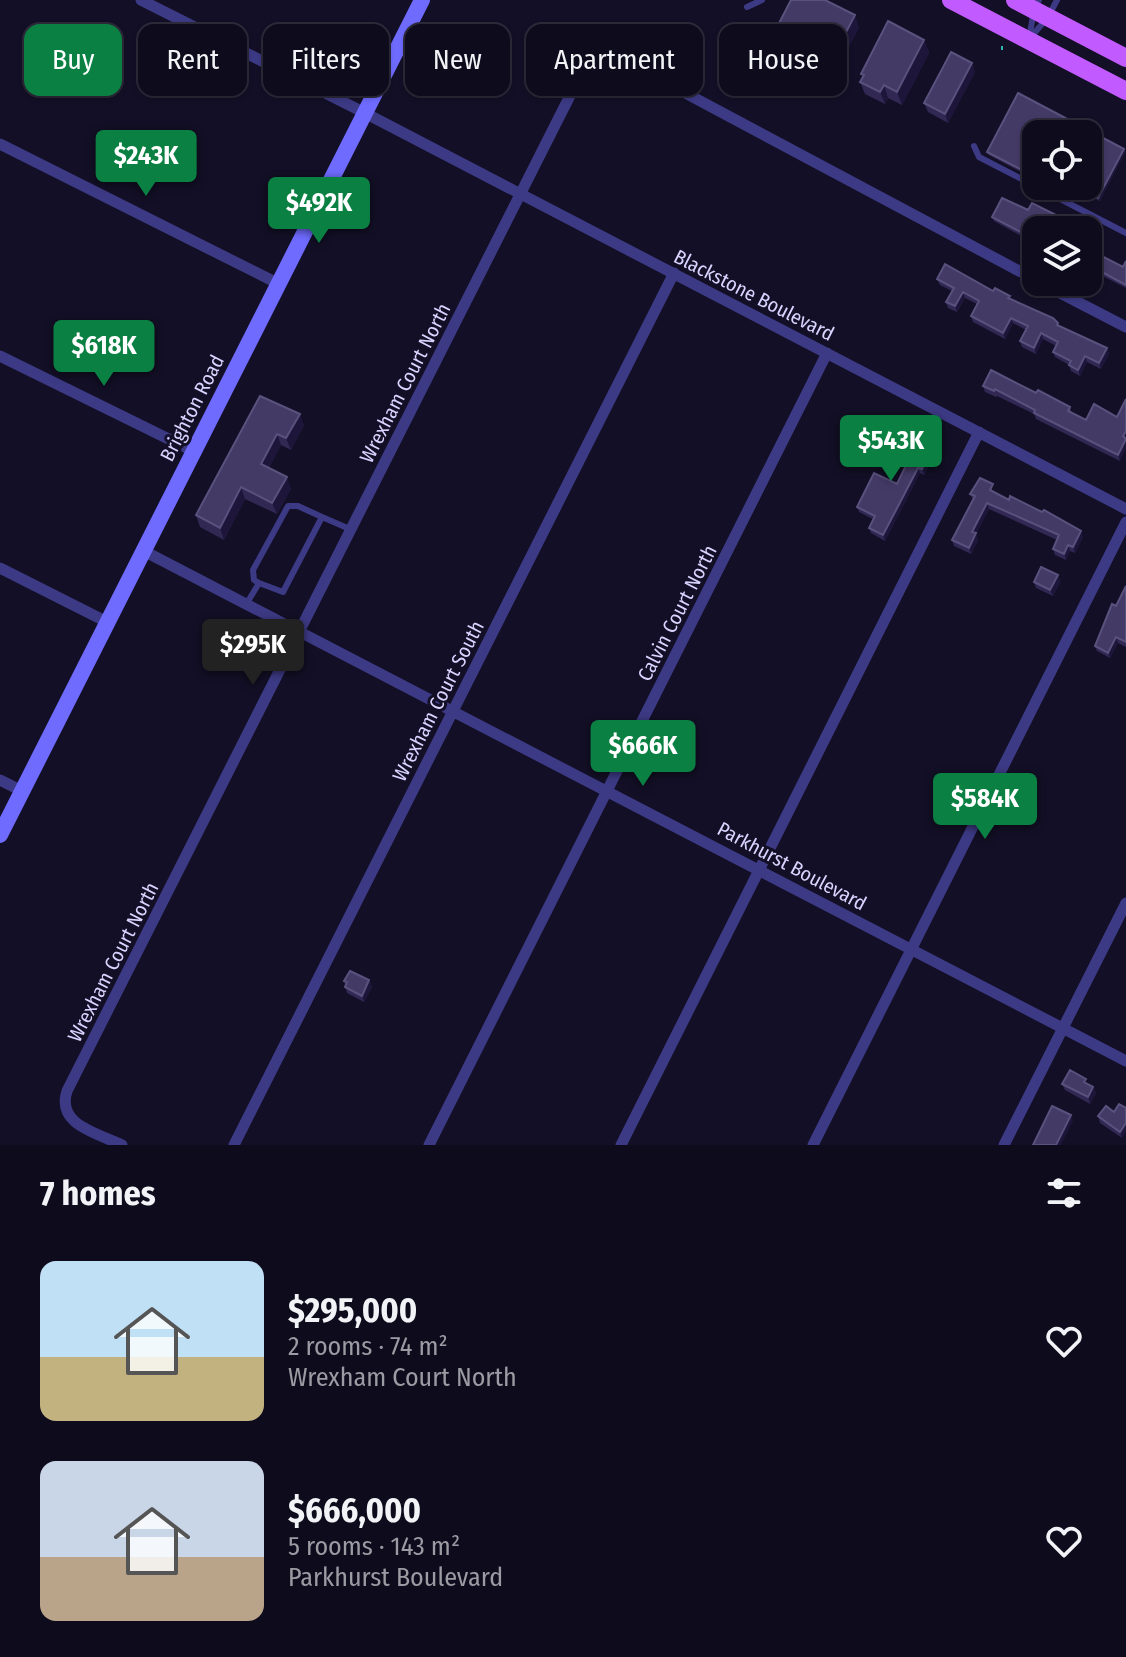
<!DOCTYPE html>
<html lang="en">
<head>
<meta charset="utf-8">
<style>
	body { margin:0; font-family:"Fira Sans Condensed",sans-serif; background:#1c1929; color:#f1f3f6; height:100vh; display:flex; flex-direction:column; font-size:30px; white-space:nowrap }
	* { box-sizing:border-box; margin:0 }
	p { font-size:26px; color:#9b9ba3 }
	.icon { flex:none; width:44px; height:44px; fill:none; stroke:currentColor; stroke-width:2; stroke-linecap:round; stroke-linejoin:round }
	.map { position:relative; height:1145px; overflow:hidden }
	.details { display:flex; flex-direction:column; background:#0e0b1c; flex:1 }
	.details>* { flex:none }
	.top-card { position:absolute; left:24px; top:24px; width:1078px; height:72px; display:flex; gap:16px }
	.tools { position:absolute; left:1022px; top:120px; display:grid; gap:16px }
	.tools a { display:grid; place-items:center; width:80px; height:80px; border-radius:16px; background:#0e0b1c; box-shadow:0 2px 6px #0004,0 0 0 2px #2e2b3b; font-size:40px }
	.price { position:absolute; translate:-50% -68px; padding:0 18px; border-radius:8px; background:#0b8043; color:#fff; font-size:26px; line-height:52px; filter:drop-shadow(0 2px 4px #0008) }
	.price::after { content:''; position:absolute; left:50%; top:48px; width:24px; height:18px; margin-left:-12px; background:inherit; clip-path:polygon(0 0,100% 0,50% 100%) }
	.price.on { background:#222; color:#fff }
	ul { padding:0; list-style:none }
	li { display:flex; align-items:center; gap:24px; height:200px; padding:0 40px }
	li span { display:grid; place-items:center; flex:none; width:224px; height:160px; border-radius:16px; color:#555 }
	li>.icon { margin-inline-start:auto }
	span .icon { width:96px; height:96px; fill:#fffc; stroke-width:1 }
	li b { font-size:34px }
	h2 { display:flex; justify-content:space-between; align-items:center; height:96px; padding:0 40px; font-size:34px }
	.tag { padding:0 28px; border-radius:16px; background:#0e0b1c; box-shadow:0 2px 6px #0004,0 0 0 2px #2e2b3b; font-size:28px; line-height:72px }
	.tag.on { background:#0b8043; color:#fff }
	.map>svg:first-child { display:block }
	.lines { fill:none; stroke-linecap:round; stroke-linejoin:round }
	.path { stroke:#2fb8b0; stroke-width:2; stroke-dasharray:4 6; stroke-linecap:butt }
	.lane { stroke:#3d3a85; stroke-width:6 }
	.street { stroke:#3d3a85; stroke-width:11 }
	.secondary { stroke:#6f6bff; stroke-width:16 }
	.primary { stroke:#c25bff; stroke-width:18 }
	.wall { fill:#312854 }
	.shaded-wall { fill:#1d163a }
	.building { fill:#433a66; stroke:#5a527e; stroke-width:2 }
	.labels { text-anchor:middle; stroke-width:6; stroke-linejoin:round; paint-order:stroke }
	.street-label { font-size:20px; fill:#d9d4ff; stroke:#130f26 }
</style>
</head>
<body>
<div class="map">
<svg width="1126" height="1145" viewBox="0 0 1126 1145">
	<rect width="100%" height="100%" fill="#130f26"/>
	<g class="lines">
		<path class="path" d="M 1002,46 L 1002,56"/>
		<path class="lane" d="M 747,7 L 762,0
			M 1031,37 L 1048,17 L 1057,0
			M 1029,39 L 1034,10 L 1039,0
			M 974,146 L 979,157 L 1126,233
			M 259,583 L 254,580 L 253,570 L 288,506 L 298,506 L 322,517
			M 247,603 L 259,583 L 283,592 L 322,517 L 352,530"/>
		<path class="street" d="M 141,0 L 365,113 L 1126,509
			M 0,144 L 277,283
			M 1039,282 L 1126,327
			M 0,356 L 193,451
			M 142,550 L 1126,1061
			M 0,568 L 107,622
			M 0,780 L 22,791
			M 122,1145 C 97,1133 56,1125 67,1091 L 584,68 L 605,57 L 629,63 L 1036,280
			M 234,1145 L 674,273
			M 429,1145 L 827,353
			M 621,1145 L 979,432
			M 813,1145 L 1126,522
			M 1004,1145 L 1126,903"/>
		<path class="secondary" d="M 0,835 L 422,0"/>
		<path class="primary" d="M 951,0 L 1126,91
			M 1015,0 L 1126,58"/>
	</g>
	<path class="wall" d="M 791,0 L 828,0 L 827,1 L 859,27 L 845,54 L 809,36 L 801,50 L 782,39 L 777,27 Z
		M 924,40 L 929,53 L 902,105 L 888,98 L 885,104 L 865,94 L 860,82 L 863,77 L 861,74 Z
		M 972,63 L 975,72 L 948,123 L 928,112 L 924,103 Z
		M 1018,93 L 1124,149 L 1125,152 L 1100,201 L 1070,186 L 1088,186 L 1088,134 L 1036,134 L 1036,180 L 989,155 L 987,152 Z
		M 1028,210 L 1064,219 L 1065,224 L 1062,230 L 1036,230 L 1036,244 L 994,221 L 992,217 Z
		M 1088,249 L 1123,267 L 1126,261 L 1126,288 L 1091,270 L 1089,273 L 1088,272 Z
		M 937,279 L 1010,296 L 1011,300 L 1058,323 L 1059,326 L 1107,348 L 1109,354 L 1101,369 L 1087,362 L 1080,376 L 1071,371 L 1069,365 L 1055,357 L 1053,352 L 1056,346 L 1043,339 L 1036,354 L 1022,347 L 1020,341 L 1026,330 L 1013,323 L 1005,339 L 973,322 L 971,316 L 977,304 L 965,298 L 957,312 L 948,308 L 946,302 L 952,291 L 940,285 Z
		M 983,386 L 1036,393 L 1070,407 L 1072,413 L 1086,420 L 1117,417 L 1120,461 L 1036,419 L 1034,414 L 997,396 L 996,397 L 985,392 Z
		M 260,396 L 304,425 L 291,450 L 281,445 L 269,468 L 291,489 L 277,514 L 245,499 L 224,540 L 200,527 L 196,515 Z
		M 888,437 L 930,453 L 932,458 L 924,475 L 920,473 L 885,541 L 871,533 L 869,528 L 873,519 L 859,512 L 857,507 L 897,484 L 907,463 L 876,450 L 874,444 Z
		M 995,491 L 994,492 L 1083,537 L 1075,553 L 1070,551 L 1066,560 L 1055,555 L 1053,549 L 1057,540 L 989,509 L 976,534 L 978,540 L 971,554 L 954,546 L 952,540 L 973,500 L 970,494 Z
		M 1058,575 L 1060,582 L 1053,596 L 1036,588 L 1034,582 Z
		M 1126,586 L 1126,647 L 1118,643 L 1110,658 L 1097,651 L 1095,646 Z
		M 369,980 L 372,987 L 364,1002 L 347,993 L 344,981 Z
		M 1062,1084 L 1093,1087 L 1096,1093 L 1090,1104 L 1065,1090 Z
		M 1114,1112 L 1122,1138 L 1100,1123 L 1098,1116 Z"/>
	<path class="shaded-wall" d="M 855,15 L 859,27 L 845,54 L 841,42 Z
		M 804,23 L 809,36 L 801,50 L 797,37 Z
		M 924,40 L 929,53 L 902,105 L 897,92 Z
		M 972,63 L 975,72 L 948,123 L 945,114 Z
		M 884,85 L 888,98 L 885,104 L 880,92 Z
		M 1124,149 L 1125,152 L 1100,201 L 1098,198 Z
		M 1064,219 L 1065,224 L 1062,230 L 1058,230 Z
		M 963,292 L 965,298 L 957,312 L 955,306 Z
		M 1011,318 L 1013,323 L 1005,339 L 1003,333 Z
		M 1041,333 L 1043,339 L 1036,354 L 1034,348 Z
		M 1107,348 L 1109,354 L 1101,369 L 1099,363 Z
		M 1085,356 L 1087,362 L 1080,376 L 1078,370 Z
		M 300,414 L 304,425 L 291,450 L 286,438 Z
		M 1126,431 L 1126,449 L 1120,461 L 1118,455 L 1123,436 Z
		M 277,434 L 281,445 L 265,476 L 261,464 Z
		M 930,453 L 932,458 L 924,475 L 922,469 Z
		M 918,468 L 920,473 L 885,541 L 883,535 Z
		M 287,477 L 291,489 L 277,514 L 272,503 Z
		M 241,487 L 245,499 L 224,540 L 220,528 Z
		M 987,503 L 989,509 L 976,534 L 978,540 L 971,554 L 969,548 L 972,532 Z
		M 1081,531 L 1083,537 L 1075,553 L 1073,547 Z
		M 1068,545 L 1070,551 L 1066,560 L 1064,554 Z
		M 1058,575 L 1060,582 L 1053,596 L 1050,590 Z
		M 1116,637 L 1118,643 L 1110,658 L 1108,653 Z
		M 369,980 L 372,987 L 364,1002 L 362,996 Z
		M 1093,1087 L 1096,1093 L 1090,1104 L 1088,1097 Z
		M 1071,1115 L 1073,1121 L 1061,1145 L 1056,1145 Z
		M 1126,1123 L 1126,1132 L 1122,1138 L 1120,1132 Z"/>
	<path class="building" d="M 791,0 L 825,0 L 855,15 L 841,42 L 804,23 L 797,37 L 777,27 Z
		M 888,21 L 924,40 L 897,92 L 884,85 L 880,92 L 860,82 L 864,75 L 861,74 Z
		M 951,52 L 972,63 L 945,114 L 924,103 Z
		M 1018,93 L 1124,149 L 1098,198 L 1075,186 L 1088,186 L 1088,134 L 1036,134 L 1036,177 L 987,152 Z
		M 1002,198 L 1028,210 L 1032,203 L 1064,219 L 1058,230 L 1036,230 L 1036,240 L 992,217 Z
		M 1088,249 L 1123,267 L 1126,261 L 1126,285 L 1089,265 L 1088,268 Z
		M 945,264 L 993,291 L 995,288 L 1010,296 L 1008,298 L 1053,318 L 1058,323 L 1057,325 L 1107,348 L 1099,363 L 1085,356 L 1078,370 L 1069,365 L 1071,361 L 1053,352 L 1058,342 L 1041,333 L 1034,348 L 1020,341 L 1028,326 L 1011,318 L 1003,333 L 971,316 L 979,301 L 963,292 L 955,306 L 946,302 L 954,288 L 937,279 Z
		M 991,370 L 1036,393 L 1038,390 L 1070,407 L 1068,411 L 1086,420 L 1094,404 L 1117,417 L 1126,399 L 1126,431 L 1123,436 L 1126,439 L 1118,455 L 1034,413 L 1035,410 L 995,389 L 994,391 L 983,386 Z
		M 260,396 L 300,414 L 286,438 L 277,434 L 261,464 L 287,477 L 272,503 L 241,487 L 220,528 L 196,515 Z
		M 879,433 L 888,437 L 890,433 L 930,453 L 922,469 L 918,468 L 883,535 L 869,528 L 875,516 L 857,507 L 874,473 L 897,484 L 909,459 L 874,444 Z
		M 980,478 L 993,484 L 990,490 L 1009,500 L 1010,496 L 1042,512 L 1044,510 L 1081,531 L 1073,547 L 1068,545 L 1064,554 L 1053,549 L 1059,535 L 987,503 L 972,532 L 976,533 L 969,548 L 952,540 L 975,496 L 970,494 Z
		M 1041,567 L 1058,575 L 1050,590 L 1034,582 Z
		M 1126,586 L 1126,642 L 1116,637 L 1108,653 L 1095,646 L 1112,604 L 1116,606 Z
		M 350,971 L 369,980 L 362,996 L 345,987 L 347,982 L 344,981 Z
		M 1070,1070 L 1086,1079 L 1084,1082 L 1093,1087 L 1088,1097 L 1062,1084 Z
		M 1119,1104 L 1126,1108 L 1126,1123 L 1120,1132 L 1098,1116 L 1106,1106 L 1114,1112 Z
		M 1052,1106 L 1071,1115 L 1056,1145 L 1033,1145 Z"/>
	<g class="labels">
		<g class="street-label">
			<text transform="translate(754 295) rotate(27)" y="7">Blackstone Boulevard</text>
			<text transform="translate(405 383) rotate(-63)" y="7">Wrexham Court North</text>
			<text transform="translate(192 408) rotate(-63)" y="7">Brighton Road</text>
			<text transform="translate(677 613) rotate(-63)" y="7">Calvin Court North</text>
			<text transform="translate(438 701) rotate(-63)" y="7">Wrexham Court South</text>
			<text transform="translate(792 866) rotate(28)" y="7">Parkhurst Boulevard</text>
			<text transform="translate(113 962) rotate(-63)" y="7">Wrexham Court North</text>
		</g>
	</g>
</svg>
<div class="tools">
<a><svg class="icon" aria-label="locate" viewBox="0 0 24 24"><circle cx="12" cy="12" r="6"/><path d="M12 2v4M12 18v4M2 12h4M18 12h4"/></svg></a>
<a><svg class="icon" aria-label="layers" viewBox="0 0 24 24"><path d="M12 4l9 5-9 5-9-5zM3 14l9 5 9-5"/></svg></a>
</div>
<b class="price" style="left:146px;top:198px">$243K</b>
<b class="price" style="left:319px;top:245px">$492K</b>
<b class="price" style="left:104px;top:388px">$618K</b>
<b class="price" style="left:891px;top:483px">$543K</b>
<b class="price on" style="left:253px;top:687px">$295K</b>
<b class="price" style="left:643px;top:788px">$666K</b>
<b class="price" style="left:985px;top:841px">$584K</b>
<div class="top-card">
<a class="tag on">Buy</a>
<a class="tag">Rent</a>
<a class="tag">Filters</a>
<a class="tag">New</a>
<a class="tag">Apartment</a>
<a class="tag">House</a>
</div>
</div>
<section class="details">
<h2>7 homes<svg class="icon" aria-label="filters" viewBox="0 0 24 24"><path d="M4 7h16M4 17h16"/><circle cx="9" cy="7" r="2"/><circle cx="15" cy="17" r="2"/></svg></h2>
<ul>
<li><span style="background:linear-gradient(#bfe0f5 60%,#c2b280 0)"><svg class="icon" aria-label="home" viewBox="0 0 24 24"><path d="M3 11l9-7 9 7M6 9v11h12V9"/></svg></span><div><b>$295,000</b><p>2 rooms · 74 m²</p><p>Wrexham Court North</p></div><svg class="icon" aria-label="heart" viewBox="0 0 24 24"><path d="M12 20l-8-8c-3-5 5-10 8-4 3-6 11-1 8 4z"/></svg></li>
<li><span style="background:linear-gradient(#c9d6e8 60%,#b9a48a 0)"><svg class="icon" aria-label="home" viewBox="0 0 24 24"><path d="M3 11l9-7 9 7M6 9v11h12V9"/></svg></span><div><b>$666,000</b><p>5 rooms · 143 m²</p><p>Parkhurst Boulevard</p></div><svg class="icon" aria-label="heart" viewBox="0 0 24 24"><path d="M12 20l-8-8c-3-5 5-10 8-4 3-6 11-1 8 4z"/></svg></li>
</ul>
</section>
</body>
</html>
